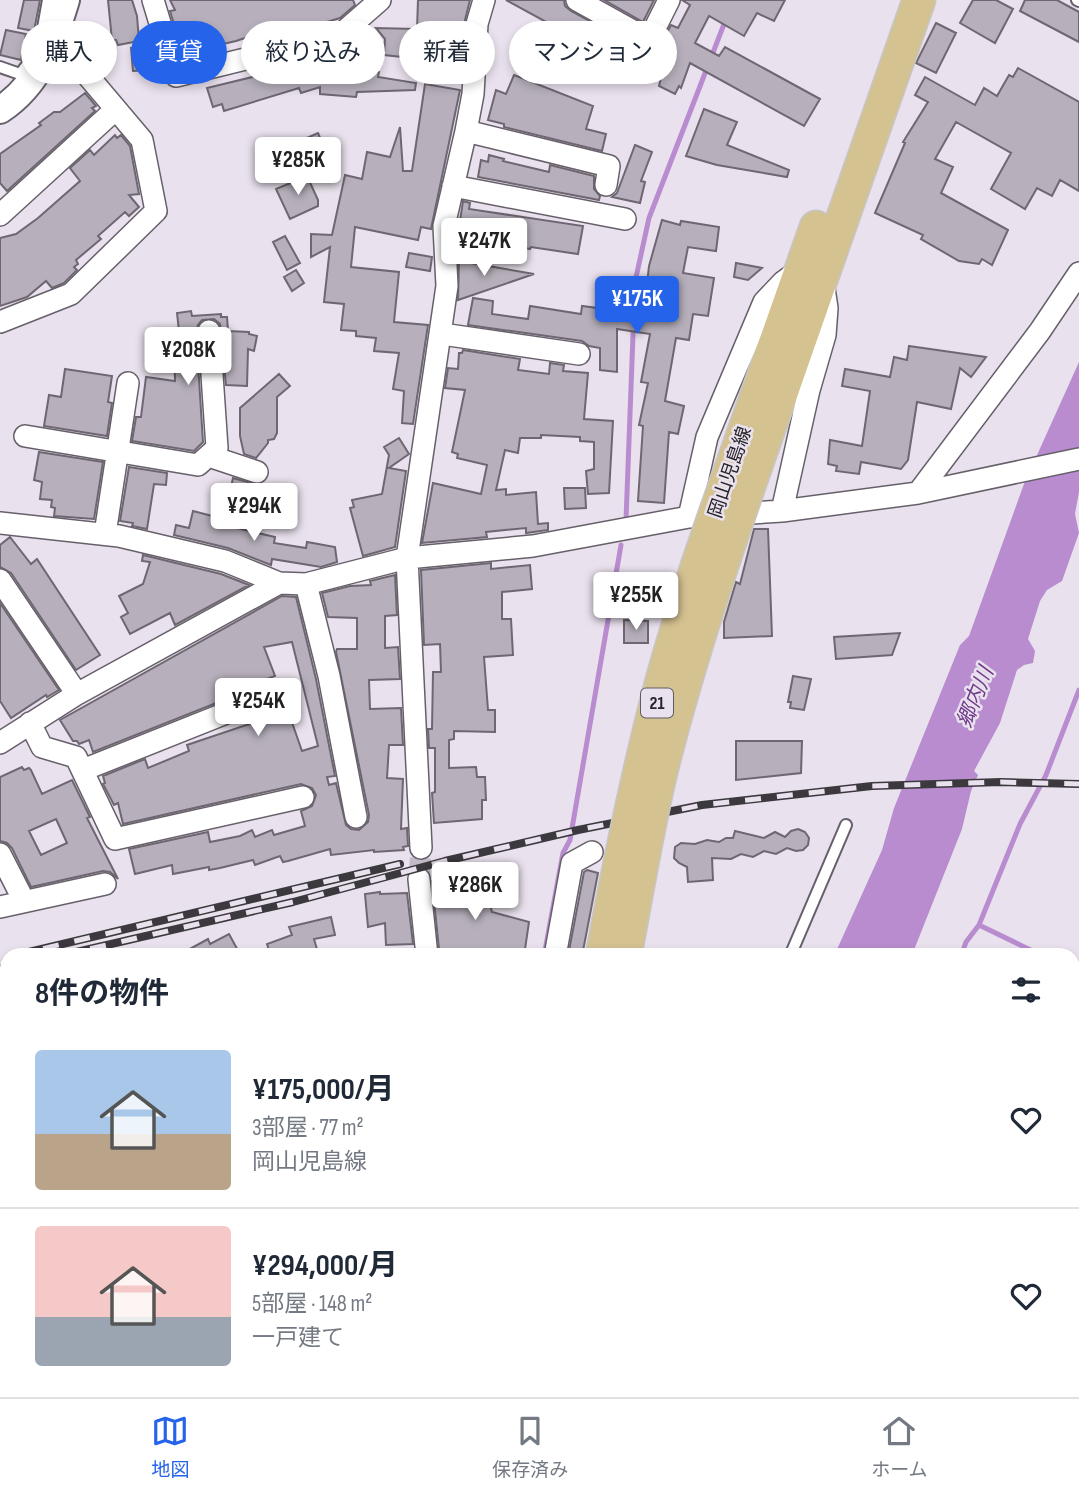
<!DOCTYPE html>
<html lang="ja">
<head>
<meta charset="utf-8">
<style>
	body { margin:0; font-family:"Sofia Sans Condensed","Noto Sans JP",sans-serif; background:#f6f6f7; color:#1f2937; height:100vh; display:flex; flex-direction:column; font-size:26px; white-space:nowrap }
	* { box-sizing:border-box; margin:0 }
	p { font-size:23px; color:#747a83 }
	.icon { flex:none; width:38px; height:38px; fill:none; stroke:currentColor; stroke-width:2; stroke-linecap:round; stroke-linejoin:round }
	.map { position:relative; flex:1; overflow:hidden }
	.sheet { position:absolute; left:0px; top:948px; width:1080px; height:450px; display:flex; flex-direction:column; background:#fff; border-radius:21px 21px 0 0; box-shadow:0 4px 10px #0003 }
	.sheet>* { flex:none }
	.guide { position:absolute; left:21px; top:21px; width:700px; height:63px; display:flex; gap:14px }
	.price { position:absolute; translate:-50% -60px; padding:0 16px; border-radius:7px; background:#fff; color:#222; font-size:23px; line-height:46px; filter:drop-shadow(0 2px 4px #0008) }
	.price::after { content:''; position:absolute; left:50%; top:42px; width:21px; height:16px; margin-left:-10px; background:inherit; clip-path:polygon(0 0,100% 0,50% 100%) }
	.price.current { background:#2563eb; color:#fff }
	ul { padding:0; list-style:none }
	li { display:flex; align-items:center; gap:21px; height:175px; padding:0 35px }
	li+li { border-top:2px solid #e0e1e3 }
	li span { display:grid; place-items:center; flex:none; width:196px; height:140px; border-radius:7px; color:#555 }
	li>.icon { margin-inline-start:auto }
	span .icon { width:84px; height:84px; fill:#fffc; stroke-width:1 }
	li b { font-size:30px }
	h2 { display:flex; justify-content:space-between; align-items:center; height:84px; padding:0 35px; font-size:30px }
	.pill { padding:0 24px; border-radius:32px; background:#fff; box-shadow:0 4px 10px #0003; font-size:24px; line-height:63px }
	.pill.current { background:#2563eb; color:#fff }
	.menu { display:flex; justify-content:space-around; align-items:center; height:98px; border-top:2px solid #e0e1e3; background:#fff; font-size:19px; color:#747a83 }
	.menu a { display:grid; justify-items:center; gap:4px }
	.menu .current { color:#2563eb }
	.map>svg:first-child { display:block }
	.water { fill:#b88ccf }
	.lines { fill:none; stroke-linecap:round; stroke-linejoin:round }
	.stream { stroke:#b88ccf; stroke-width:5 }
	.building { fill:#b7b0bc; stroke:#6e6772; stroke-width:2; fill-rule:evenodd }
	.minor-tunnel { stroke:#c2bbc5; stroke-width:21; stroke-dasharray:21 10; stroke-linecap:butt }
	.service-casing { stroke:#67606a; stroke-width:14 }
	.minor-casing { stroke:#67606a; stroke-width:24 }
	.tertiary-casing { stroke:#67606a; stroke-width:30 }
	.primary-casing { stroke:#c6c6c7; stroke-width:35 }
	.path { stroke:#8e8891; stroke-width:3.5; stroke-dasharray:5 3.5; stroke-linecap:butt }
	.service { stroke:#fff; stroke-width:10 }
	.minor { stroke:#fff; stroke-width:21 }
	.tertiary { stroke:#fff; stroke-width:26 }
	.primary { stroke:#d5c291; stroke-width:32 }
	.rail-casing { stroke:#3c393e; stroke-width:8 }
	.rail { stroke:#e9e1ed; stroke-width:5; stroke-dasharray:16; stroke-linecap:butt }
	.primary-bridge-casing { stroke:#c6c6c7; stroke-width:35; stroke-linecap:butt }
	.primary-bridge { stroke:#d5c291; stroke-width:32 }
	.labels { text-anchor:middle; stroke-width:5; stroke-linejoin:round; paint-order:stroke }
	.shield { fill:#e9e1ed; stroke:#605c62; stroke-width:2 }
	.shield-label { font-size:18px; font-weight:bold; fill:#252327 }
	.street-label { font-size:19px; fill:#252327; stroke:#e9e1ed }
	.water-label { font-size:21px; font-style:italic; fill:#713b8c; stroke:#e9e1ed }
</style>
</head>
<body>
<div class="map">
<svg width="1079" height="1397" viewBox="0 0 1079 1397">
	<rect width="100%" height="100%" fill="#e9e1ed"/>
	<path class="water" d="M 1079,362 L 1079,492 L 1075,514 L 1079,533 L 1062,581 L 1047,590 L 1040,601 L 1028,639 L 1035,651 L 1033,663 L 1024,665 L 1017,670 L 1000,723 L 974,771 L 978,775 L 971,791 L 962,829 L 912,955 L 834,956 L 882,850 L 894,808 L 960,645 L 969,636 L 1024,484 Z
		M 664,1391 L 735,1391 L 732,1397 L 661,1397 Z"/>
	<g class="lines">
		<path class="stream" d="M 626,520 L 635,282 L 649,218 L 726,19
			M 979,925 L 1043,956
			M 544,956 L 563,853 L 570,840 L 621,545
			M 961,956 L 966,942 L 979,925 L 1020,824 L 1046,775 L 1079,690
			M 1073,970 L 1079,973
			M 480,1397 L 481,1391"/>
	</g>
	<path class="building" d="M 24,0 L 40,0 L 34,31 L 18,28 Z
		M 108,0 L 132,0 L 137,16 L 139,41 L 118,45 L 116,40 L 112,40 Z
		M 170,0 L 353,0 L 355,5 L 340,18 L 327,22 L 328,25 L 286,36 L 285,32 L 280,33 L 278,27 L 236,41 L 206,48 L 208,55 L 185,60 L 170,11 L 175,10 Z
		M 418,0 L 470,0 L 464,24 L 454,23 L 449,62 L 384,55 L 385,39 L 376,28 L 417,29 Z
		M 506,0 L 564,0 L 565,6 L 571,11 L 649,53 L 655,51 L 660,46 L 671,25 L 678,28 L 690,5 L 682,0 L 785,0 L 774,21 L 757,13 L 744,36 L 709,16 L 695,43 L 719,56 L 725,47 L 820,99 L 804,126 L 690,63 L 681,88 L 679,86 L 675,94 L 659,86 L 661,78 L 637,64 L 634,70 Z
		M 604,0 L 654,0 L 643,22 Z
		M 973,0 L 996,0 L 1013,9 L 995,43 L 960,23 Z
		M 1025,0 L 1057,0 L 1079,12 L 1079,42 L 1020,11 Z
		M 936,23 L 956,33 L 936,73 L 916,63 Z
		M 6,30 L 26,34 L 21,60 L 0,55 Z
		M 150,47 L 152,70 L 133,71 L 131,48 Z
		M 306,64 L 309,67 L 317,65 L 379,72 L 378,77 L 416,83 L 415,90 L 357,92 L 356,97 L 320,94 L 320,87 L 301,93 L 299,88 L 224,111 L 222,104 L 213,107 L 207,88 Z
		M 1018,68 L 1079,102 L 1079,191 L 1060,180 L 1052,196 L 1037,188 L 1025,209 L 991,189 L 1011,153 L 956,122 L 935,159 L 953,167 L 941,193 L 1008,230 L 992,265 L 982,259 L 979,264 L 959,261 L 921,239 L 923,235 L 875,213 L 905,143 L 903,142 L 928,102 L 915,95 L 925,77 L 975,105 L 984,88 L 997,96 L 1009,75 L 1013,77 Z
		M 514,75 L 593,106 L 586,129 L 606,134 L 602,151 L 504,127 L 504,124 L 488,120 L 496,90 L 506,94 Z
		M 425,84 L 460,90 L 431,229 L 421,227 L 418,240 L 355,227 L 351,267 L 399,272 L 394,322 L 428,325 L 413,424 L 402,423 L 404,391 L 393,389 L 399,353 L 374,351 L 376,338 L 356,336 L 356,331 L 341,330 L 344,304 L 324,302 L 330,247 L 311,257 L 311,234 L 332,235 L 345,175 L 362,179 L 367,152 L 390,157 L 400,127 L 403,171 L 412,171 Z
		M 85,93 L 96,106 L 92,108 L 95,111 L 7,191 L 0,183 L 0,154 L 41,125 L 39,123 L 54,112 L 60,112 Z
		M 704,109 L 737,122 L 727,145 L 789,170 L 787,177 L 717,165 L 686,156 Z
		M 318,133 L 327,154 L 295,168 L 286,147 Z
		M 115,135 L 117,138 L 121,135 L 130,146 L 139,194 L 129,195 L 139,207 L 129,216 L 125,212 L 98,236 L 101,239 L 76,260 L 78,264 L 74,267 L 77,270 L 64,283 L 52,288 L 46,281 L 27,297 L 0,306 L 0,238 L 16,234 L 38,218 L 80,181 L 70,168 L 90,150 L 94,155 Z
		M 635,145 L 652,152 L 641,181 L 645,182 L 640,203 L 612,197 L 617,193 Z
		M 489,155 L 504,159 L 503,161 L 549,172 L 550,165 L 594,176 L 594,189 L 600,196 L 599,200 L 478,177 L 481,160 L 488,162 Z
		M 307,176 L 318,200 L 318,206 L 290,219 L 276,189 Z
		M 463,201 L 470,203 L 469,209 L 583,226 L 578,254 L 531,247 L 530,249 L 458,234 Z
		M 662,220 L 680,225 L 681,221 L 719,227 L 716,251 L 688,247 L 683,273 L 714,278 L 708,316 L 693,314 L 689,340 L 676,338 L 665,401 L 684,406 L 678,434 L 669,432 L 664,503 L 638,501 L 643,426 L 639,425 L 648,383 L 641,382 L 650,334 L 617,329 L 617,372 L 600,370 L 600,348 L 589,346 L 582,341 L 468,325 L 473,298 L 493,301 L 492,314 L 528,319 L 530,306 L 581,314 L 582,306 L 641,314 L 643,301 L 645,302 L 649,266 Z
		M 285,236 L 300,263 L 287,270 L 273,242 Z
		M 409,253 L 432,257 L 430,271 L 406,267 Z
		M 459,261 L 534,274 L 458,300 Z
		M 736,263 L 762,268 L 748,280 L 734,277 Z
		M 296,270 L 304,283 L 292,291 L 284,277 Z
		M 191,311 L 192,316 L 221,314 L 221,317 L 227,317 L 228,331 L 249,332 L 249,334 L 257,336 L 254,351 L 248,349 L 247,386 L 226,385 L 220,324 L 214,319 L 202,320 L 198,325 L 196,332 L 203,442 L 194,451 L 132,441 L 136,417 L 141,417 L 146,377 L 175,381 L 174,331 L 179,331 L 177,313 Z
		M 909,346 L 986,357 L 971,377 L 960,368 L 951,409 L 917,402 L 908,460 L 901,469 L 861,462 L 859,474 L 836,471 L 837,466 L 828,464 L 830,440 L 862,446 L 870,391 L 842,386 L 845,369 L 890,377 L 894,357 L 907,360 Z
		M 463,350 L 520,359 L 518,370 L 549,374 L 550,363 L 564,365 L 563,371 L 588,373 L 584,419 L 613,421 L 609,493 L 588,494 L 586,471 L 594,469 L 594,442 L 580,441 L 580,437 L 541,435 L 541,438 L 520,438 L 518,453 L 505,450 L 496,490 L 506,489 L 506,495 L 536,492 L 538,524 L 548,523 L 548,530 L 526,533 L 526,528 L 486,532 L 487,537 L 422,543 L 433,483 L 481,494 L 487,465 L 457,458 L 458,454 L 452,452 L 465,390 L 445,388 L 448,368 L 458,369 L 459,353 L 462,353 Z
		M 65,369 L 112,376 L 108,402 L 112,403 L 107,436 L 44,426 L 49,395 L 61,397 Z
		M 279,374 L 290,386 L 277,397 L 277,433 L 274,439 L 268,440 L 268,443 L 256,458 L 244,454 L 240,436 L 240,408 Z
		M 399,438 L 409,454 L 389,468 L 406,471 L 395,547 L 363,556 L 350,508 L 354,507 L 352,500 L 382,494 L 389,455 L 384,447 Z
		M 39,452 L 103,462 L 94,519 L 54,516 L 55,508 L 51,507 L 52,500 L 40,499 L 42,482 L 34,480 Z
		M 129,467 L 167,473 L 166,485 L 154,484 L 147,529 L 132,526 L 133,523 L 120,521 Z
		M 233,478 L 258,485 L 253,502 L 229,496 Z
		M 564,488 L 585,488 L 586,508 L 565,509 Z
		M 193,511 L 220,518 L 219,524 L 275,537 L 274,543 L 306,548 L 307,542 L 335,547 L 337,562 L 321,567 L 272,559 L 271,565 L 228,548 L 174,535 L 176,525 L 189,528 Z
		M 754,529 L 768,529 L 772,636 L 724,638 L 724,622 L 736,582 L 740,584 Z
		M 10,537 L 31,564 L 37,559 L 100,655 L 76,670 L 11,573 L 0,567 L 0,545 Z
		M 143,555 L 221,574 L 249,585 L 175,625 L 170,613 L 130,634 L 121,617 L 128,613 L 119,596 L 143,584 L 150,562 L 142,561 Z
		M 491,563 L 491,569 L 530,565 L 532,589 L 502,592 L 502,619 L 511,619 L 513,655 L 484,657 L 488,710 L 495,710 L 495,732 L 454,731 L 454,739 L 449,740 L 449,768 L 476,767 L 477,777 L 485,777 L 486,800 L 482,800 L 482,819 L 434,823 L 432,793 L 435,792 L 435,748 L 429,748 L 428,729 L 432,729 L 433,672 L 441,672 L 440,644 L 424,645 L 421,570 Z
		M 395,575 L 397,615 L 385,616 L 385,648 L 398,647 L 400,679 L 369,680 L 370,709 L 401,708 L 403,745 L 389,745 L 387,778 L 403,779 L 401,829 L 407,828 L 408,846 L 403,847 L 404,850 L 374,852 L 374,850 L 331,855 L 330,849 L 288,861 L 283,862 L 280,856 L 255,865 L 253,860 L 220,868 L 209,870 L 209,867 L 173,874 L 172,865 L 135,874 L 129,849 L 208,832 L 210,842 L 240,836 L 252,830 L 255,837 L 272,830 L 274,835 L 305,826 L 301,811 L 312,806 L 316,795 L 312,788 L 301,784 L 123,824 L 118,803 L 114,805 L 103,784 L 105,783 L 103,776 L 145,759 L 148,768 L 189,751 L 187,745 L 288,711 L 302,751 L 318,746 L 292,642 L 264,647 L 275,676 L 247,686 L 249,690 L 93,752 L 89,740 L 79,744 L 77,741 L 73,741 L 60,720 L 282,596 L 296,597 L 316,679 L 335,776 L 327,777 L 329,785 L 336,783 L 346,825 L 351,829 L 359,830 L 368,822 L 369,815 L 336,652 L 337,649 L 357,649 L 357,618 L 328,617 L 322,593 L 350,586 L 371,585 L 370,581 Z
		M 0,603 L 59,690 L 47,697 L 46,695 L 11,718 L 0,701 Z
		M 624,620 L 648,621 L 648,643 L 624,643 Z
		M 900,633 L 892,655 L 836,659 L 834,637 Z
		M 793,676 L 811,679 L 804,710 L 790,708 L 791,702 L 788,702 Z
		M 736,741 L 802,741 L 801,773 L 736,780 Z
		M 22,767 L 24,770 L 29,768 L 31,770 L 42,794 L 72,780 L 90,817 L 87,818 L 118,879 L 110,872 L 103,871 L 31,887 L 12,848 L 7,843 L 0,841 L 0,777 ZM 56,819 L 67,843 L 41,855 L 29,831 Z
		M 798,829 L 805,832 L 809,838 L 808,845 L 803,850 L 796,851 L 787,848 L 776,854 L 764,851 L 753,857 L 741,854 L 731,859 L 712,858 L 713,880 L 688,882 L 687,867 L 679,863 L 674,858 L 675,847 L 681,843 L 695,844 L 707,840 L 719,842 L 726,838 L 733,838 L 735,831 L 764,838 L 775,832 L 785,837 L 791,831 Z
		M 587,870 L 598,873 L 582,956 L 568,956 L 584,872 Z
		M 447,876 L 449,884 L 454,882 L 457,891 L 480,884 L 481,886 L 485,885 L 492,912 L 529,922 L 524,956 L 497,956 L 498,951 L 439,949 L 432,881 Z
		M 380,892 L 380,894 L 407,893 L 413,944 L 386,945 L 385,923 L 368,927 L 365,894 Z
		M 331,917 L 335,935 L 314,939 L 319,956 L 271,956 L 267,944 L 292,935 L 289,927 Z
		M 229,934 L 241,956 L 177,956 L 208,939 L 210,944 Z"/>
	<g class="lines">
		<path class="minor-tunnel" d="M 419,879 L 421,848"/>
		<g class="service-casing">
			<path id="service" d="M 1077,0 L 1079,1
				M 41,39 L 48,0
				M 0,67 L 20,74 L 27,65
				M 790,956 L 846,825"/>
		</g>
		<g class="minor-casing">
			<path id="minor" d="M 153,0 L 176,76 L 339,36 L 380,0
				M 577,0 L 649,40 L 669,0
				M 466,131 L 609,166 L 606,185
				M 453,186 L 625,219
				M 0,215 L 116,109
				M 0,322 L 71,294 L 156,211 L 142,140 L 55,37
				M 442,334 L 579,354
				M 25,436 L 198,465 L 217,448 L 209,331
				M 209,456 L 257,472
				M 918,493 L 1040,331 L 1079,273
				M 782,511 L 809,390 L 825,335 L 827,308 L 823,282
				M 689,517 L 707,437 L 764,302 L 783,282 L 801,269
				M 0,523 L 119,536 L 225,561 L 279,583 L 306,584 L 407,558 L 533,546 L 689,517 L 782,511 L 918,493 L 1079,459
				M 105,534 L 128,383
				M 0,580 L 77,694
				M 306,584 L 329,676 L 356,817
				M 30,723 L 42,747 L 76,757 L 115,839 L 303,797
				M 0,743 L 77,694 L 279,583
				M 83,770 L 279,692
				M 421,848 L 407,558 L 447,286 L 444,226 L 466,131 L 473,94 L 477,24 L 484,0
				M 0,854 L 24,901
				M 419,879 L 427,956
				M 0,907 L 105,884
				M 555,956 L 572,863 L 592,852
				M 0,1248 L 7,1246
				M 309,1397 L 326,1391"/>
		</g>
		<g class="tertiary-casing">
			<path id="tertiary" d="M 0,110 C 40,84 53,43 66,0
				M 0,1084 L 7,1082
				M 417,1397 L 417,1391"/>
		</g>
		<g class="primary-casing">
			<path id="primary" d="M 735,457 L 816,227
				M 757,463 L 919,0
				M 11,1397 L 37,1391
				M 564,1397 L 564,1391
				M 586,1397 L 586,1391"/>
		</g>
		<path class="path" d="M 1073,1348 L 1077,1397"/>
		<use href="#service" class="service"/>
		<use href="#minor" class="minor"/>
		<use href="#tertiary" class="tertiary"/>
		<use href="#primary" class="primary"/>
		<g class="rail-casing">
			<path id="rail" d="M 12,956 L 400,864
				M 59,956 L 293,902 L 445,861 L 578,830 L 702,805 L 872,786 L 1001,782 L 1079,784
				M 0,969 L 7,967"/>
		</g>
		<use href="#rail" class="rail"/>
		<g class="primary-bridge-casing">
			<path id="primary-bridge" d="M 602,956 C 619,863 638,771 662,680 C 683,604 709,530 735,457
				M 625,956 C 637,893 647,830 662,768 C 688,664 722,564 757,463"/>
		</g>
		<use href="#primary-bridge" class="primary-bridge"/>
	</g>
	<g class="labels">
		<rect class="shield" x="641" y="688.5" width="32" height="29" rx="5"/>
		<g class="shield-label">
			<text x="657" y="709">21</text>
		</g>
		<g class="street-label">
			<text transform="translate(729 472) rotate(-71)" y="7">岡山児島線</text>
		</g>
		<g class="water-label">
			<text transform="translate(975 697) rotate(-68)" y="7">郷内川</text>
		</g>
	</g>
</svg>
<b class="price" style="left:298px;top:197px">¥285K</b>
<b class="price" style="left:484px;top:278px">¥247K</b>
<b class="price current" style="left:637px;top:336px">¥175K</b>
<b class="price" style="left:188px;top:387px">¥208K</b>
<b class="price" style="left:254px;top:543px">¥294K</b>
<b class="price" style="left:636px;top:632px">¥255K</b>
<b class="price" style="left:258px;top:738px">¥254K</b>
<b class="price" style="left:475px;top:922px">¥286K</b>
<div class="guide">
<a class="pill">購入</a>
<a class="pill current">賃貸</a>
<a class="pill">絞り込み</a>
<a class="pill">新着</a>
<a class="pill">マンション</a>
</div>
<section class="sheet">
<h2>8件の物件<svg class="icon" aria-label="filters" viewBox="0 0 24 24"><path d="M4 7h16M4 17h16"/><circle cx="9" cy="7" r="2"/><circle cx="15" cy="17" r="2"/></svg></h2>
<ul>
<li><span style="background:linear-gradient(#a9c7e8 60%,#b9a48a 0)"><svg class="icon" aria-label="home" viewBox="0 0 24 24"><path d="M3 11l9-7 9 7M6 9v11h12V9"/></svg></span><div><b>¥175,000/月</b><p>3部屋 · 77 m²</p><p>岡山児島線</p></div><svg class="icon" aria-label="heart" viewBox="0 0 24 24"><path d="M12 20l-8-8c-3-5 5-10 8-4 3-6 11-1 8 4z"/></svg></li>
<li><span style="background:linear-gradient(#f6c9c9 65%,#9aa5b1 0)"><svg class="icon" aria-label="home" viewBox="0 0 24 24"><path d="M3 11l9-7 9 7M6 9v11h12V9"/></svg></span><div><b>¥294,000/月</b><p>5部屋 · 148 m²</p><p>一戸建て</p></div><svg class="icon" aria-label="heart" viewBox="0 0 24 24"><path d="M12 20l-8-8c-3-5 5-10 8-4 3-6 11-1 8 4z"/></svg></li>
</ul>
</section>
</div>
<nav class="menu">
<a class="current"><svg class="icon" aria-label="map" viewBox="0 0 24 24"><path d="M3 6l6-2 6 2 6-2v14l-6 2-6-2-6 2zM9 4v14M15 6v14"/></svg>地図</a>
<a><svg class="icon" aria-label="saved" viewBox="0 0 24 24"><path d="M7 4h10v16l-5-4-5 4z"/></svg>保存済み</a>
<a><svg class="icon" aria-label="home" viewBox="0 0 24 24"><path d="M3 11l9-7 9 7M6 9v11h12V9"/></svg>ホーム</a>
</nav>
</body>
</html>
